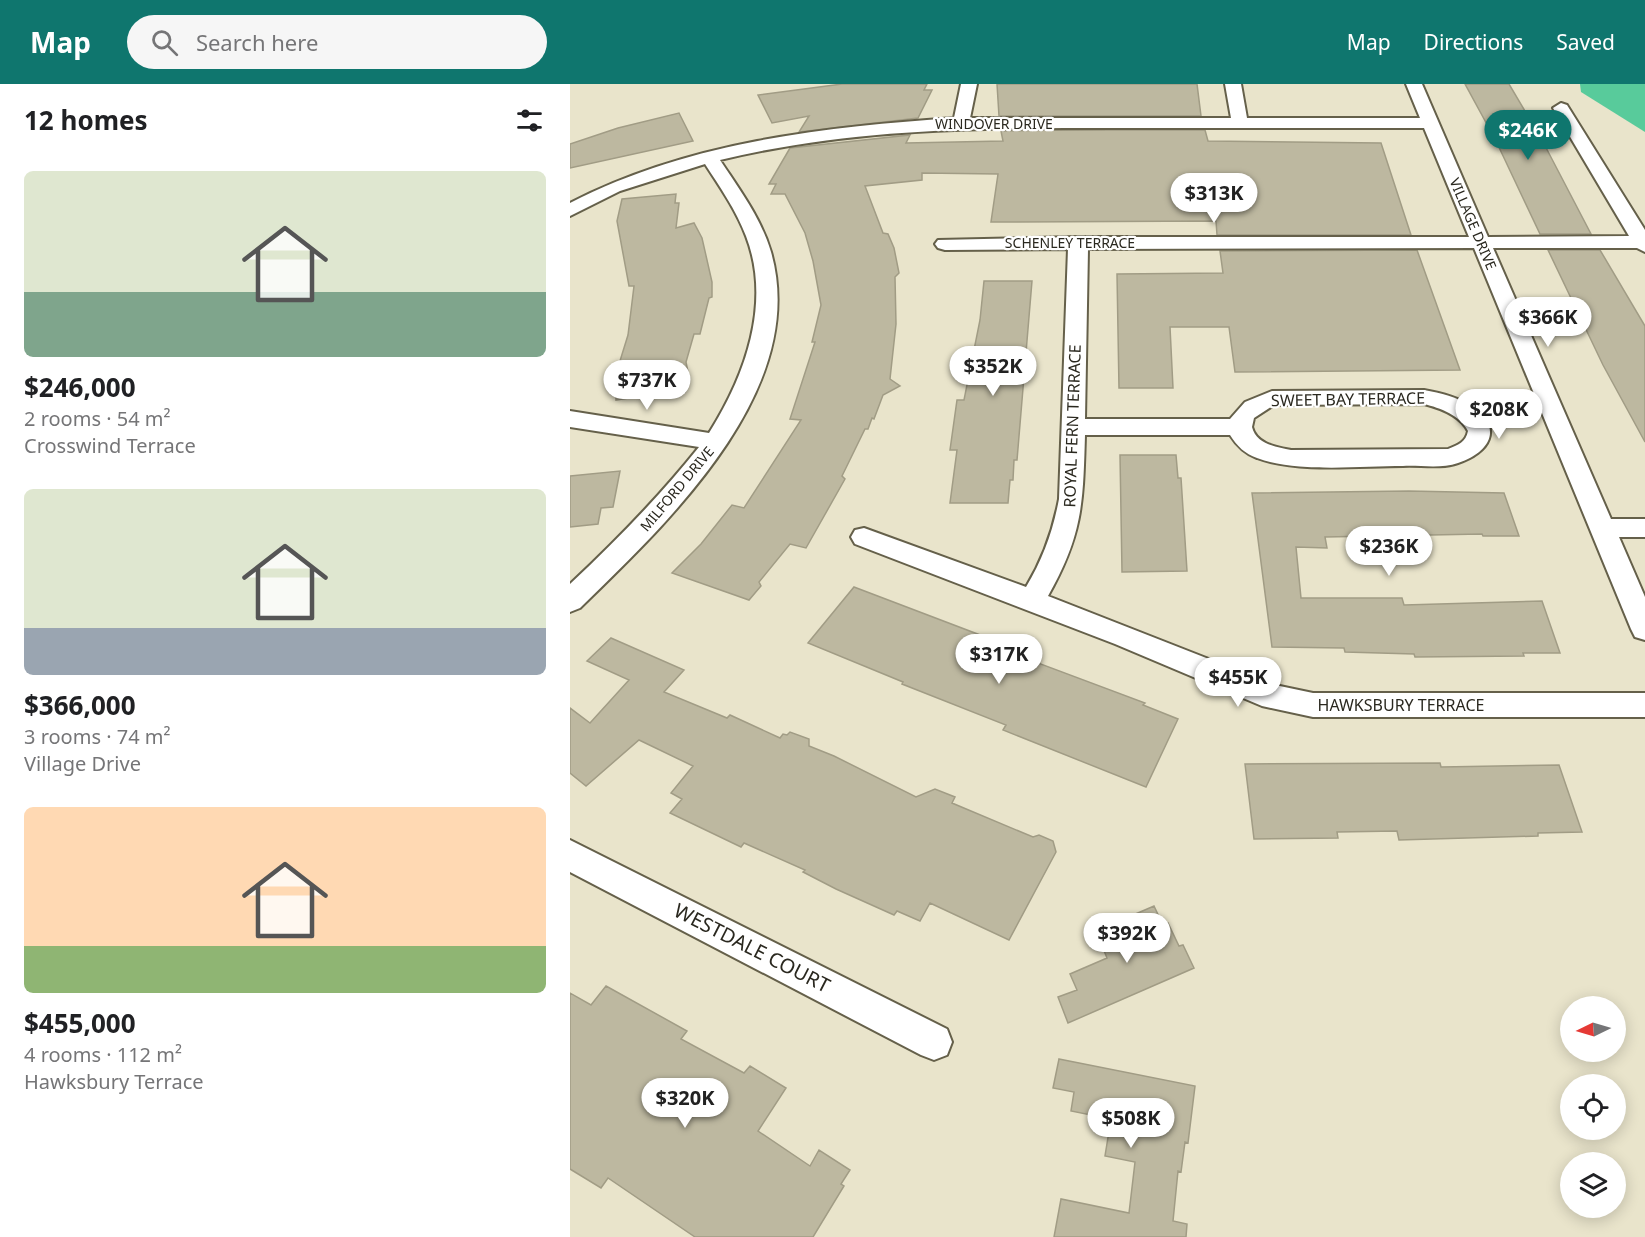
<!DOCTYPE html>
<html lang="en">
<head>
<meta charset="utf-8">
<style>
	body { margin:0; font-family:"Noto Sans",sans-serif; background:#f6f6f6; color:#202124; height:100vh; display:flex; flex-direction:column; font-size:22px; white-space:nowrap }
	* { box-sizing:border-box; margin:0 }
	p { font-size:20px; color:#757577 }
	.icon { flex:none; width:33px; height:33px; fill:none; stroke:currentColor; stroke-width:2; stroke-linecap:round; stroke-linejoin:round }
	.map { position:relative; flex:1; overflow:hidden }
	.sheet { display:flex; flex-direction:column; background:#fff; width:570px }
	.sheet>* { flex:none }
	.needle { width:39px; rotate:265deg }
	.controls { position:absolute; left:990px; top:912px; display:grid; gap:12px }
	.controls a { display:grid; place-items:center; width:66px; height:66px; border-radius:50%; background:#fff; box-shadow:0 3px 15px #0003; font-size:30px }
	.price { position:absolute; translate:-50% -51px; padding:0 14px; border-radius:21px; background:#fff; color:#222; font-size:20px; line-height:39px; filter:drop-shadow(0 2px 3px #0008) }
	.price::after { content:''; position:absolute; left:50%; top:36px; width:18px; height:14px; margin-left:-9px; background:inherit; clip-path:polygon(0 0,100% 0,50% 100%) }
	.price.on { background:#0f766e; color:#fff }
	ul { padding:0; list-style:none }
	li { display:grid; align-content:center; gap:12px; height:318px; padding:0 24px }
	li span { display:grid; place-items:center; height:186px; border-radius:9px; color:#555 }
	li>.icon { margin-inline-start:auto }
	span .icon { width:108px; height:108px; fill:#fffc; stroke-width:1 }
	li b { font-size:26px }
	h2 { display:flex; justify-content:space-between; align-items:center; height:72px; padding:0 24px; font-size:26px }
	header { display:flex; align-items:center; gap:36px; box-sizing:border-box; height:84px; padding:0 30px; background:#0f766e; color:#fff }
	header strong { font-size:28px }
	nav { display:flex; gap:33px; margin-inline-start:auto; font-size:21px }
	.search { width:420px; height:54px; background:#f6f6f6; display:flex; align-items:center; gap:15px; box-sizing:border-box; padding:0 21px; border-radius:33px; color:#757577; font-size:22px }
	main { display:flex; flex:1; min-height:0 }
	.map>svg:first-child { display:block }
	.forest { fill:#58cb9b }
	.building { fill:#bdb8a0; stroke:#a19c85; stroke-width:1.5 }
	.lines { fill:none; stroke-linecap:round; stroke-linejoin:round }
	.minor-casing { stroke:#65604a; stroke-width:4 }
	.minor { fill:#fff; fill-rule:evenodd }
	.labels { text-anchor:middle; stroke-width:4.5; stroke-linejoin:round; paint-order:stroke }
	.far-street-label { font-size:14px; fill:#2a281f; stroke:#fff }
	.street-label { font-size:16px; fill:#2a281f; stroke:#fff }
	.near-street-label { font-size:20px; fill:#2a281f; stroke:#fff }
</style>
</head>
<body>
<header>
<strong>Map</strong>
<div class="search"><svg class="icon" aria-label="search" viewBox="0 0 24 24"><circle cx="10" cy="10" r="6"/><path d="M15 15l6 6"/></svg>Search here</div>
<nav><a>Map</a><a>Directions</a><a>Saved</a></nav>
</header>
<main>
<section class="sheet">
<h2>12 homes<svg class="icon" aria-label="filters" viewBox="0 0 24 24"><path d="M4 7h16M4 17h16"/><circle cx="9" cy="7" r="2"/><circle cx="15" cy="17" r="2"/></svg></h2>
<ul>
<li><span style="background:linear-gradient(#dfe7d0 65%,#7fa58c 0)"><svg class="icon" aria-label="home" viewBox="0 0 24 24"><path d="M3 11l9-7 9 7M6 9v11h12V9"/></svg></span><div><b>$246,000</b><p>2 rooms · 54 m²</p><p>Crosswind Terrace</p></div></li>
<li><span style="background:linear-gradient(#dfe7d0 75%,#9aa5b1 0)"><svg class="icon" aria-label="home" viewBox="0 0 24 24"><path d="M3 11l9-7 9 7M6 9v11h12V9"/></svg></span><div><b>$366,000</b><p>3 rooms · 74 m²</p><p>Village Drive</p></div></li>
<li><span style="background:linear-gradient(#ffd9b3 75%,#8fb573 0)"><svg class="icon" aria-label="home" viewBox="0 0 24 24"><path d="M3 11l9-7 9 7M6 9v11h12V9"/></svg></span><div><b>$455,000</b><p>4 rooms · 112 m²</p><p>Hawksbury Terrace</p></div></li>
</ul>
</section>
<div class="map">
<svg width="1075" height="1153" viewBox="0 0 1075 1153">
	<rect width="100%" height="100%" fill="#e9e4cb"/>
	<path class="forest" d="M 1010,0 L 1075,0 L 1075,48 L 1011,8 Z"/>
	<path class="building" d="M 272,0 L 357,0 L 354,6 L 362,6 L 348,34 L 229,48 L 239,32 L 202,39 L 188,11 Z
		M 427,0 L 627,0 L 631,32 L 429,32 Z
		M 895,0 L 939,0 L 972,56 L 1021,150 L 970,150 L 926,57 Z
		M 109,29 L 123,57 L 0,84 L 0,60 L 48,44 Z
		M 492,46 L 635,46 L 638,57 L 811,59 L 841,151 L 647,151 L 646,137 L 421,138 L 428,90 L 352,89 L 352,96 L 295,102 L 313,149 L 318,150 L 324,164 L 329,189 L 325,193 L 326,240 L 320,295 L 330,302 L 313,311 L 304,335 L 302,334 L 298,345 L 295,345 L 272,392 L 275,395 L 236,464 L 220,460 L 189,498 L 191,502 L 179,516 L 102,489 L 131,460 L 162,421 L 174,424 L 231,336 L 220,335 L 245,258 L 242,258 L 251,221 L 243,177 L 235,149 L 215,110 L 201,110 L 206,100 L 199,100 L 220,64 L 340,51 L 336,59 L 433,57 L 431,47 Z
		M 106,110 L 105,119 L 109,119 L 106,144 L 124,139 L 132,154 L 142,198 L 142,213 L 139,214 L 130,250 L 124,250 L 116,278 L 119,293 L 112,294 L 115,308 L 88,313 L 88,309 L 46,316 L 45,293 L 58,251 L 64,202 L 59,202 L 47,137 L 52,115 Z
		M 847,166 L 890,286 L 665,288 L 659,243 L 600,243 L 603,304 L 549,304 L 547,190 L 653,189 L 650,167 Z
		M 978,166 L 1030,166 L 1075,242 L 1075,358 L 1033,281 Z
		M 414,197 L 462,197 L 447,376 L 444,376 L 443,396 L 440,396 L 438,419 L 380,419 L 387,366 L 380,366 L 387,316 L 394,316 L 410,236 Z
		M 550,371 L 606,371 L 608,394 L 611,394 L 617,487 L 552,488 Z
		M 50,387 L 43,423 L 31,424 L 28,440 L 0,443 L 0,392 Z
		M 839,407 L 934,409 L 949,452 L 913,452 L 912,450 L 755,453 L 757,464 L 726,463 L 731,514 L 832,514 L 834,521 L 972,517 L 990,569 L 953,569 L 954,572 L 845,573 L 844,570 L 775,568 L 774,564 L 702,563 L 682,409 Z
		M 284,503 L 439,562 L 436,567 L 575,619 L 573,621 L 608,635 L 576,703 L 433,646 L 436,641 L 332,600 L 333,598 L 238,559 Z
		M 41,554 L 114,586 L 94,608 L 157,634 L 160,631 L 210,654 L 213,650 L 217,651 L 220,648 L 239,655 L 239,662 L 264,672 L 346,713 L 365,705 L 385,713 L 382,719 L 463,753 L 469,751 L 483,757 L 486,768 L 439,856 L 360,819 L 350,837 L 327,827 L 324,831 L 266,805 L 233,788 L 235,786 L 174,759 L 171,763 L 100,729 L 112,715 L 101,709 L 123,682 L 69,656 L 16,702 L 0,689 L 0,624 L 20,639 L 59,596 L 17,577 Z
		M 870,679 L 871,683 L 989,681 L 1012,748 L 968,749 L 968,752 L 829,756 L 827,747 L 767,748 L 768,754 L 684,755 L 675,680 Z
		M 584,822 L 593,841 L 598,839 L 609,862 L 613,861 L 624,884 L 498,939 L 488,913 L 507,906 L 500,890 L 537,874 L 526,847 Z
		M 36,902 L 117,947 L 111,955 L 174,989 L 180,982 L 216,1004 L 188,1047 L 240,1082 L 249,1066 L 280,1086 L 271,1100 L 274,1102 L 243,1153 L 125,1153 L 38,1094 L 31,1104 L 0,1085 L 0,909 L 21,921 Z
		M 489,975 L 625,1002 L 618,1059 L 615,1058 L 611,1088 L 608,1087 L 603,1137 L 617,1140 L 616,1153 L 484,1153 L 491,1115 L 559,1129 L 565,1078 L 535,1072 L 541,1035 L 501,1027 L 504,1008 L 483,1004 Z"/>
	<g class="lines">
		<g class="minor-casing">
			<path id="minor" d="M 391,0 L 407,0 L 400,34 L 661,34 L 655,0 L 671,0 L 677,34 L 850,34 L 836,0 L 852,0 L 918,153 L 1059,152 L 983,24 L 991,19 L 997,21 L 1075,146 L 1075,168 L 1067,164 L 923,164 L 1041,435 L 1075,435 L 1075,453 L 1049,453 L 1075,513 L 1075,556 L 1065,553 L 1061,545 L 904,164 L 518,165 L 515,335 L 660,335 L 675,318 L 702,307 L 854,306 C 871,309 887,313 901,322 C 935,344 919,369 888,379 C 871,385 850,381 833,382 C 790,382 727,389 687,374 C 675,370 667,362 660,351 L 515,351 C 513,419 513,450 478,512 L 705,601 L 743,609 L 1075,609 L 1075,633 L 743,633 L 692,622 L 545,560 L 285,460 L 281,453 L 285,446 L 294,444 L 456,503 C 473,475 483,447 489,415 L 498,165 L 375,166 L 368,164 L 365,160 L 368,156 L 508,153 L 899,153 L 854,44 C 750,44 646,44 542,44 C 406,44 283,44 150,76 C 169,105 191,134 201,168 C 240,306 98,438 10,524 L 0,528 L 0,500 C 46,457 89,413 129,363 L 0,343 L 0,327 L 139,349 C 175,292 202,219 176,152 C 166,126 150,103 135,80 L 50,107 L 0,132 L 0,119 C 118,58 253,43 384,34 ZM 854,320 C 870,324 890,331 898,347 C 896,358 888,361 878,365 L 721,366 C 706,363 686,360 682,343 L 684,334 L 704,321 Z
				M 0,756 L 377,945 L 382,958 L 377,971 L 364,976 L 351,971 L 0,788 Z"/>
		</g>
		<use href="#minor" class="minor"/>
	</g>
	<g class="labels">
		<g class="far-street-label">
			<text x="424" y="45">WINDOVER DRIVE</text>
			<text transform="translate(903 140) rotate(67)" y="5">VILLAGE DRIVE</text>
			<text x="500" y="164">SCHENLEY TERRACE</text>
			<text transform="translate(107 405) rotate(-50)" y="5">MILFORD DRIVE</text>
		</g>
		<g class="street-label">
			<text transform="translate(778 315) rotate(-1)" y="6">SWEET BAY TERRACE</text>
			<text transform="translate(502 342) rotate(-88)" y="6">ROYAL FERN TERRACE</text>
			<text x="831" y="627">HAWKSBURY TERRACE</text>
		</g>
		<g class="near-street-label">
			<text transform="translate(182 864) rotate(27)" y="7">WESTDALE COURT</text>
		</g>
	</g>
</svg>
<div class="controls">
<a><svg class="needle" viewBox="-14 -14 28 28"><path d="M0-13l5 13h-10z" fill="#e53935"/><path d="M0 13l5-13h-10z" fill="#757577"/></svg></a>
<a><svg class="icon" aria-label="locate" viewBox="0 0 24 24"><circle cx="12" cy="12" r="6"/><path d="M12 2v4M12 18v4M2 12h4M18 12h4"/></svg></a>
<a><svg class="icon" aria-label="layers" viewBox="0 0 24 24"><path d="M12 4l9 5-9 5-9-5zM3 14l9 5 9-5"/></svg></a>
</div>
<b class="price on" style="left:958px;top:77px">$246K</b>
<b class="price" style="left:644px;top:140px">$313K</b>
<b class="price" style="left:978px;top:264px">$366K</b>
<b class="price" style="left:423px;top:313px">$352K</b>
<b class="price" style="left:77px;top:327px">$737K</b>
<b class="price" style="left:929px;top:356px">$208K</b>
<b class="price" style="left:819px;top:493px">$236K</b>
<b class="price" style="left:429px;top:601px">$317K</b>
<b class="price" style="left:668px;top:624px">$455K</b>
<b class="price" style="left:557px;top:880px">$392K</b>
<b class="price" style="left:115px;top:1045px">$320K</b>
<b class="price" style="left:561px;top:1065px">$508K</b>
</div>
</main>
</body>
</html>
